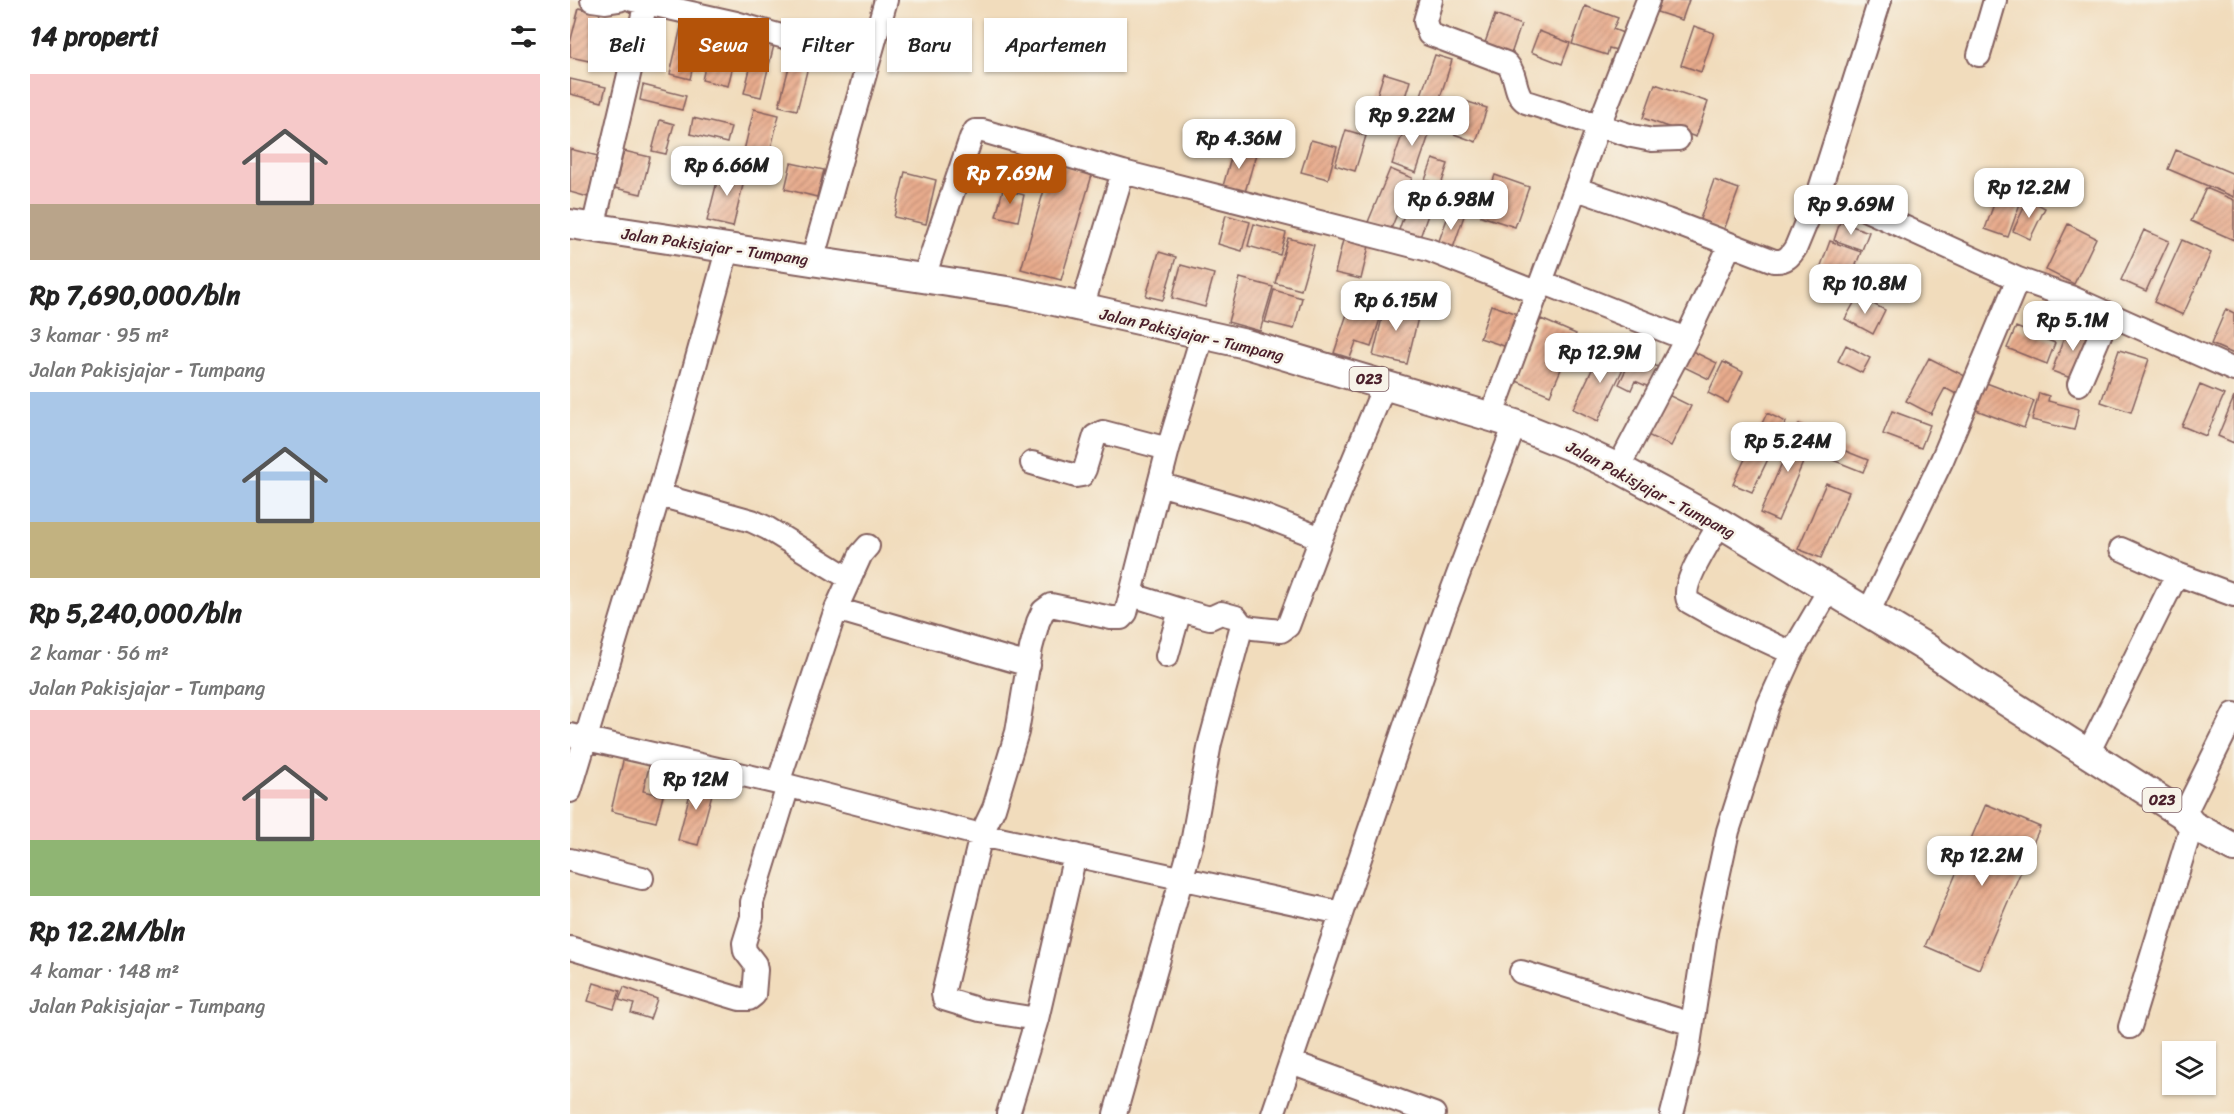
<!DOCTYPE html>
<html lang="id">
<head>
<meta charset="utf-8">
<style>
	body { margin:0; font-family:Sriracha,sans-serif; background:#f2f2f2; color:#222; height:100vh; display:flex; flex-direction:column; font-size:22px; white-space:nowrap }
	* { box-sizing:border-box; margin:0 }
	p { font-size:20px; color:#767676 }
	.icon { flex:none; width:33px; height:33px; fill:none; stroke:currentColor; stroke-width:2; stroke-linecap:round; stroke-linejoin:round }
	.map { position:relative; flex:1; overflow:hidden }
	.sheet { display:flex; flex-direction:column; background:#fff; width:570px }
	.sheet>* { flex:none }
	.top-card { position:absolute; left:18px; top:18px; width:570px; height:54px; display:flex; gap:12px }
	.tools { position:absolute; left:1592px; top:1041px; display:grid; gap:12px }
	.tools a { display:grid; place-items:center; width:54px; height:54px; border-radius:0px; background:#fff; box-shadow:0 2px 4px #0004; font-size:30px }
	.price { position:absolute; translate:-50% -51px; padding:0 14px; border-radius:12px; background:#fff; color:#222; font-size:20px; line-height:39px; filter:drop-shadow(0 2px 3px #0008) }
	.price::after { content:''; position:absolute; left:50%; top:36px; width:18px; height:14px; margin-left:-9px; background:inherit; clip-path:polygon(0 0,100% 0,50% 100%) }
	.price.current { background:#b45309; color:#fff }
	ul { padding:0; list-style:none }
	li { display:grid; align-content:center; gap:12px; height:318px; padding:0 30px }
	li span { display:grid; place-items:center; height:186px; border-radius:0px; color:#555 }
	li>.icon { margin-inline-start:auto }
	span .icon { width:108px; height:108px; fill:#fffc; stroke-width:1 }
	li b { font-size:26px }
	h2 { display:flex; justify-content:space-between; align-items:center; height:72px; padding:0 30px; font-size:26px }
	.tag { padding:0 21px; border-radius:0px; background:#fff; box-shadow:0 2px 4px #0004; font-size:21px; line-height:54px }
	.tag.current { background:#b45309; color:#fff }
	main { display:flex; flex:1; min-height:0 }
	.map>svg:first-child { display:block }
	.building { fill:url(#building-hatch) }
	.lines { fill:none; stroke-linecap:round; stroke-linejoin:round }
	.minor-casing { stroke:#84615e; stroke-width:26 }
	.major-casing { stroke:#84615e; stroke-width:32 }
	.minor { stroke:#fff; stroke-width:22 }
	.major { stroke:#fff; stroke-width:28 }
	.labels { text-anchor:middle; stroke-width:5; stroke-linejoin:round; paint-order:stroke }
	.shield { fill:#f7f3e8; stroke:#7e5f64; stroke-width:1.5 }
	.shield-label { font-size:15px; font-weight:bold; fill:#4a1f2b }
	.street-label { font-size:16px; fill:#4a1f2b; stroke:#f7f3e8 }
</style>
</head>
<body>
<main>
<section class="sheet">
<h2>14 properti<svg class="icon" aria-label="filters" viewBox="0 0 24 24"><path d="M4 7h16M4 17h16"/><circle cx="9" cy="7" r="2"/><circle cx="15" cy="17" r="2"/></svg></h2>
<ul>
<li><span style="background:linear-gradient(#f6c9c9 70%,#b9a48a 0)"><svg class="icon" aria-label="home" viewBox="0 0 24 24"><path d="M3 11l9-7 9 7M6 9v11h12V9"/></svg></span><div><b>Rp 7,690,000/bln</b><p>3 kamar · 95 m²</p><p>Jalan Pakisjajar - Tumpang</p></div></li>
<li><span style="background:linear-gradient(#a9c7e8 70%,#c2b280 0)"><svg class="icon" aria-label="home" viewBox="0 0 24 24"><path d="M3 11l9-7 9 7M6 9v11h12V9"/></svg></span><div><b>Rp 5,240,000/bln</b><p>2 kamar · 56 m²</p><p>Jalan Pakisjajar - Tumpang</p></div></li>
<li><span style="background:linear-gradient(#f6c9c9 70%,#8fb573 0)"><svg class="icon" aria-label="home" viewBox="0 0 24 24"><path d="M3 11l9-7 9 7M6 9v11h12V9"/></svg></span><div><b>Rp 12.2M/bln</b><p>4 kamar · 148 m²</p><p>Jalan Pakisjajar - Tumpang</p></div></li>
</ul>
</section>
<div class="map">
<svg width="1664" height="1114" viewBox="0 0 1664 1114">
	<defs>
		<pattern id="building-hatch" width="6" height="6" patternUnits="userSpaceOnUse" patternTransform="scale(1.5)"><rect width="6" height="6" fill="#e8ac8d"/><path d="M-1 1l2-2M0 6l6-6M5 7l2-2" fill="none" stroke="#be8b73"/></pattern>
	</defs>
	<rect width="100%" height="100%" fill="#f7f3e8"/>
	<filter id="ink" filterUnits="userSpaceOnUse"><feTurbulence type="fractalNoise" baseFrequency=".0167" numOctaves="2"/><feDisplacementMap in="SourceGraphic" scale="12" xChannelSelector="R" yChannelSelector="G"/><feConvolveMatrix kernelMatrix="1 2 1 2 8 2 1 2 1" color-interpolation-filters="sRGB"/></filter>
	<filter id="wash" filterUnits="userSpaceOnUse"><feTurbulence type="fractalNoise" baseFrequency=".008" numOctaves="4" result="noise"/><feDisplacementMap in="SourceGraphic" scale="24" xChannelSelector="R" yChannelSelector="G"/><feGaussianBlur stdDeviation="1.35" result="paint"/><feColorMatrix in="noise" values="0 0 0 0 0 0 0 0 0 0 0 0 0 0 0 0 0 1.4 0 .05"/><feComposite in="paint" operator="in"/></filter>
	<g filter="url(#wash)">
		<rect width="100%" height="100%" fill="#f1dcbc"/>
		<g id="blocks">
			<path class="building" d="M 1091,0 L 1119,0 L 1112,20 L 1087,12 Z
				M 1015,6 L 1048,18 L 1043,29 L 1053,33 L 1047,50 L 1039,48 L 1037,55 L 1002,44 Z
				M 9,8 L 30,13 L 19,61 L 0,57 L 0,43 Z
				M 925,15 L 951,25 L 939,60 L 912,51 Z
				M 145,26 L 171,33 L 158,86 L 132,80 Z
				M 1124,26 L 1144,33 L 1131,72 L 1111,65 Z
				M 111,27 L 138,34 L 130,68 L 123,66 L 120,79 L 100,74 Z
				M 969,31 L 1000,43 L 992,64 L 961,52 Z
				M 187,41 L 204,45 L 191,97 L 174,93 Z
				M 222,55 L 240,59 L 227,110 L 209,106 Z
				M 865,55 L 882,60 L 869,101 L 851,95 Z
				M 814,73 L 840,81 L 830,113 L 804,105 Z
				M 0,79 L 36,87 L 32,102 L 0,94 Z
				M 1085,84 L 1138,102 L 1126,137 L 1073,118 Z
				M 73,85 L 116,96 L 112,110 L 70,100 Z
				M 895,101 L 917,108 L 906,142 L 884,134 Z
				M 184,109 L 209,115 L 196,169 L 171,163 Z
				M 123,118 L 161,127 L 157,143 L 120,134 Z
				M 90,120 L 104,124 L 96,154 L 82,151 Z
				M 837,121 L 861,129 L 846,173 L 822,164 Z
				M 776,130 L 796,136 L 785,171 L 765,165 Z
				M 741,140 L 767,147 L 758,179 L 731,172 Z
				M 664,147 L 686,154 L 675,192 L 653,186 Z
				M 0,149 L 28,156 L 18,197 L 0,192 Z
				M 1606,150 L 1664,174 L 1664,197 L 1598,169 Z
				M 54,151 L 80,157 L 71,194 L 45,188 Z
				M 863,159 L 878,164 L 871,185 L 855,180 Z
				M 221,163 L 254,170 L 247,197 L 215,189 Z
				M 482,163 L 522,175 L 491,280 L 451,269 Z
				M 151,166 L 176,172 L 163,227 L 137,221 Z
				M 820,169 L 842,178 L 820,231 L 798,222 Z
				M 335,172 L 366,180 L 356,224 L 324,217 Z
				M 925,175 L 959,187 L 945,227 L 911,216 Z
				M 1433,179 L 1456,187 L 1438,237 L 1415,229 Z
				M 1144,180 L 1169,189 L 1154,230 L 1129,222 Z
				M 844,185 L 866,192 L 848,243 L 827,236 Z
				M 1636,188 L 1664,200 L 1664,240 L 1621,221 Z
				M 433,189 L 454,195 L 448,221 L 426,216 Z
				M 1458,199 L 1475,208 L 1460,239 L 1443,231 Z
				M 880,211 L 894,216 L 882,251 L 867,246 Z
				M 656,215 L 680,222 L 672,251 L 648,244 Z
				M 1270,222 L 1299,232 L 1292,250 L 1264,240 Z
				M 684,224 L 716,233 L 710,255 L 678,246 Z
				M 1498,224 L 1526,238 L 1504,284 L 1476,270 Z
				M 1574,230 L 1599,241 L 1576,291 L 1551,280 Z
				M 718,238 L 744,245 L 731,290 L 705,283 Z
				M 773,240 L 799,246 L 791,279 L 765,273 Z
				M 1612,240 L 1641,253 L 1613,315 L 1584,302 Z
				M 1260,241 L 1291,252 L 1279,282 L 1249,271 Z
				M 589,252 L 606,257 L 593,300 L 576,296 Z
				M 611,265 L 644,274 L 635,307 L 602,298 Z
				M 670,278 L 703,287 L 690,331 L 658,322 Z
				M 704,290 L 732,298 L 724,329 L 695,322 Z
				M 784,293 L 815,303 L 801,347 L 786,342 L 780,358 L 764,353 Z
				M 1288,296 L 1315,310 L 1303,334 L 1275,319 Z
				M 816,301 L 850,309 L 837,364 L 803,356 Z
				M 921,305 L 951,315 L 940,348 L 910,338 Z
				M 1656,309 L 1664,313 L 1664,354 L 1641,344 Z
				M 971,319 L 1006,334 L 980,395 L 944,380 Z
				M 1499,324 L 1524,333 L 1506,380 L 1482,371 Z
				M 1446,327 L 1485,343 L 1477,364 L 1437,348 Z
				M 1276,345 L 1300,358 L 1292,373 L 1268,361 Z
				M 1033,347 L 1058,358 L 1028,421 L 1003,409 Z
				M 1120,350 L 1147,363 L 1139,379 L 1112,366 Z
				M 1549,350 L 1579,359 L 1561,412 L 1531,402 Z
				M 1063,355 L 1088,367 L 1079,387 L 1065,381 L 1061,390 L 1049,384 Z
				M 1359,358 L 1395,376 L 1386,394 L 1375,388 L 1361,414 L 1336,401 Z
				M 1153,362 L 1173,372 L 1158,403 L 1138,393 Z
				M 1411,381 L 1464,401 L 1454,428 L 1401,408 Z
				M 1630,385 L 1654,395 L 1636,436 L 1612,426 Z
				M 1092,392 L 1121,406 L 1101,446 L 1073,433 Z
				M 1469,393 L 1479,396 L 1478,401 L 1509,409 L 1504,430 L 1462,420 Z
				M 1664,397 L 1664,443 L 1648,436 Z
				M 1322,411 L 1360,425 L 1351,448 L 1313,434 Z
				M 1197,413 L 1216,422 L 1182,492 L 1163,484 Z
				M 1229,424 L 1246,432 L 1208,521 L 1190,513 Z
				M 1268,448 L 1298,460 L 1293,472 L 1263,460 Z
				M 1256,483 L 1279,492 L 1251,558 L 1228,549 Z
				M 54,757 L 80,763 L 73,791 L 93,796 L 86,822 L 41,811 Z
				M 124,778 L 145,783 L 128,845 L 108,840 Z
				M 1416,804 L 1470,827 L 1409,969 L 1355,946 Z
				M 24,983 L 50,991 L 44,1009 L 18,1001 Z
				M 54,987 L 87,999 L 80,1019 L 61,1013 L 64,1004 L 49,1000 Z"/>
		</g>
	</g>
	<g filter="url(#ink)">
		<use href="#blocks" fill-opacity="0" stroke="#84615e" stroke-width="1.5"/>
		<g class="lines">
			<g class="minor-casing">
				<path id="minor" d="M 22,0 L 36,2 L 49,0
					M 63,0 L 166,23 L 298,61
					M 861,0 L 855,21 L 859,34 L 936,63 C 948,74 943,94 956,102 L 1062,136 L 1082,140 L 1108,139
					M 1409,55 L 1425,0
					M 1007,189 L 1097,220 L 1204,261 C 1215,262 1220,257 1226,247 L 1250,189 L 1310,0
					M 1250,189 L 1448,279 L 1503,298 L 1664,370
					M 23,228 L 76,2
					M 242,261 L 316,0
					M 354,277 L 401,138 L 405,131 L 413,131 L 553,172 L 859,250 L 968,293
					M 972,282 L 1116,339
					M 512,308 L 553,172
					M 1509,384 L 1539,314
					M 921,417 L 1029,125 L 1078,0
					M 462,463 L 506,476 L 512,475 L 515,469 L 525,436 L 533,432 L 598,449
					M 1048,468 L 1116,339 L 1160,245
					M 589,484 L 681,511 L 751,538
					M 89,495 L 182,521 L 197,528 L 280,579
					M 1150,523 C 1141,540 1108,586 1119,602 L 1153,621 L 1222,653
					M 1551,549 L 1607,574 L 1664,595
					M 562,595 L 610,610 L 597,656
					M 266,609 L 459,665
					M 610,610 L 640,618 L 651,613 L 666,617 L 672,625
					M 1298,613 L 1372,460 L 1448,279
					M 0,735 L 208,783 L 411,835 L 771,913
					M 1518,753 L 1607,574
					M 208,783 L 266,609 L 291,554 L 298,546
					M 0,791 L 89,495 L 158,247
					M 1614,815 L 1664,714
					M 0,860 L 72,878
					M 0,948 L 170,999 L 179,999 L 184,995 L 186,970 L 185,964 L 175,951 L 174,943 L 182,917 L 182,902 L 218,786
					M 951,972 L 1122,1024
					M 467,1019 L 410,1010 L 374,999 L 373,994 L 411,835 L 424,808 L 447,732 L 461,648 L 468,622 L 473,611 L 481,605 L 541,618 L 551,618 L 556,613 L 598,449 L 633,333
					M 1560,1027 L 1622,825
					M 721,1062 L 864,1114
					M 438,1114 L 467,1019 L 505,855
					M 545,1114 L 623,838 L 640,743 L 672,625 L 683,628 L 711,631 L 718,626 L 751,538 L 815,384
					M 703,1114 L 871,620 L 945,424
					M 1102,1114 L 1118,1051 L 1136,932 L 1158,831 L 1198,706 L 1222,653 L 1259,590"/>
			</g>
			<g class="major-casing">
				<path id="major" d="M 0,224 L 444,292 L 676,344 L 945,424 L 1007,449 L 1048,468 L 1150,523 L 1355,647 L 1406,682 L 1614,815 L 1622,825 L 1664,848"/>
			</g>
			<use href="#minor" class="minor"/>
			<use href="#major" class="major"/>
		</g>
	</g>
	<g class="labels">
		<g class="shield">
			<rect x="779.5" y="367" width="39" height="24" rx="4.5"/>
			<rect x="1572.5" y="788" width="39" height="24" rx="4.5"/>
		</g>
		<g class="shield-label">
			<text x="799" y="384">023</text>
			<text x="1592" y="805">023</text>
		</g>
		<g class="street-label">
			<text transform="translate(145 246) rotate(8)" y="6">Jalan Pakisjajar - Tumpang</text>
			<text transform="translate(622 334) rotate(13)" y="6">Jalan Pakisjajar - Tumpang</text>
			<text transform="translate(1081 489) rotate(28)" y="6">Jalan Pakisjajar - Tumpang</text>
		</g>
	</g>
</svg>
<div class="tools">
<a><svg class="icon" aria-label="layers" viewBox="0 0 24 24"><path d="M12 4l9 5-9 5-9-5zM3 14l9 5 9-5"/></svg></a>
</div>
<b class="price" style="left:842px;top:147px">Rp 9.22M</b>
<b class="price" style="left:669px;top:170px">Rp 4.36M</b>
<b class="price" style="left:157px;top:197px">Rp 6.66M</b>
<b class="price current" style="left:440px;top:205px">Rp 7.69M</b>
<b class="price" style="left:1459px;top:219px">Rp 12.2M</b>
<b class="price" style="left:881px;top:231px">Rp 6.98M</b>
<b class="price" style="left:1281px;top:236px">Rp 9.69M</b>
<b class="price" style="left:1295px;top:315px">Rp 10.8M</b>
<b class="price" style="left:826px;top:332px">Rp 6.15M</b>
<b class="price" style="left:1503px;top:352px">Rp 5.1M</b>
<b class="price" style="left:1030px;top:384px">Rp 12.9M</b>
<b class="price" style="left:1218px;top:473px">Rp 5.24M</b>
<b class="price" style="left:126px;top:811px">Rp 12M</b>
<b class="price" style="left:1412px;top:887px">Rp 12.2M</b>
<div class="top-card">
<a class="tag">Beli</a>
<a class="tag current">Sewa</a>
<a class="tag">Filter</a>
<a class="tag">Baru</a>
<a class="tag">Apartemen</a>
</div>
</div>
</main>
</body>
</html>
